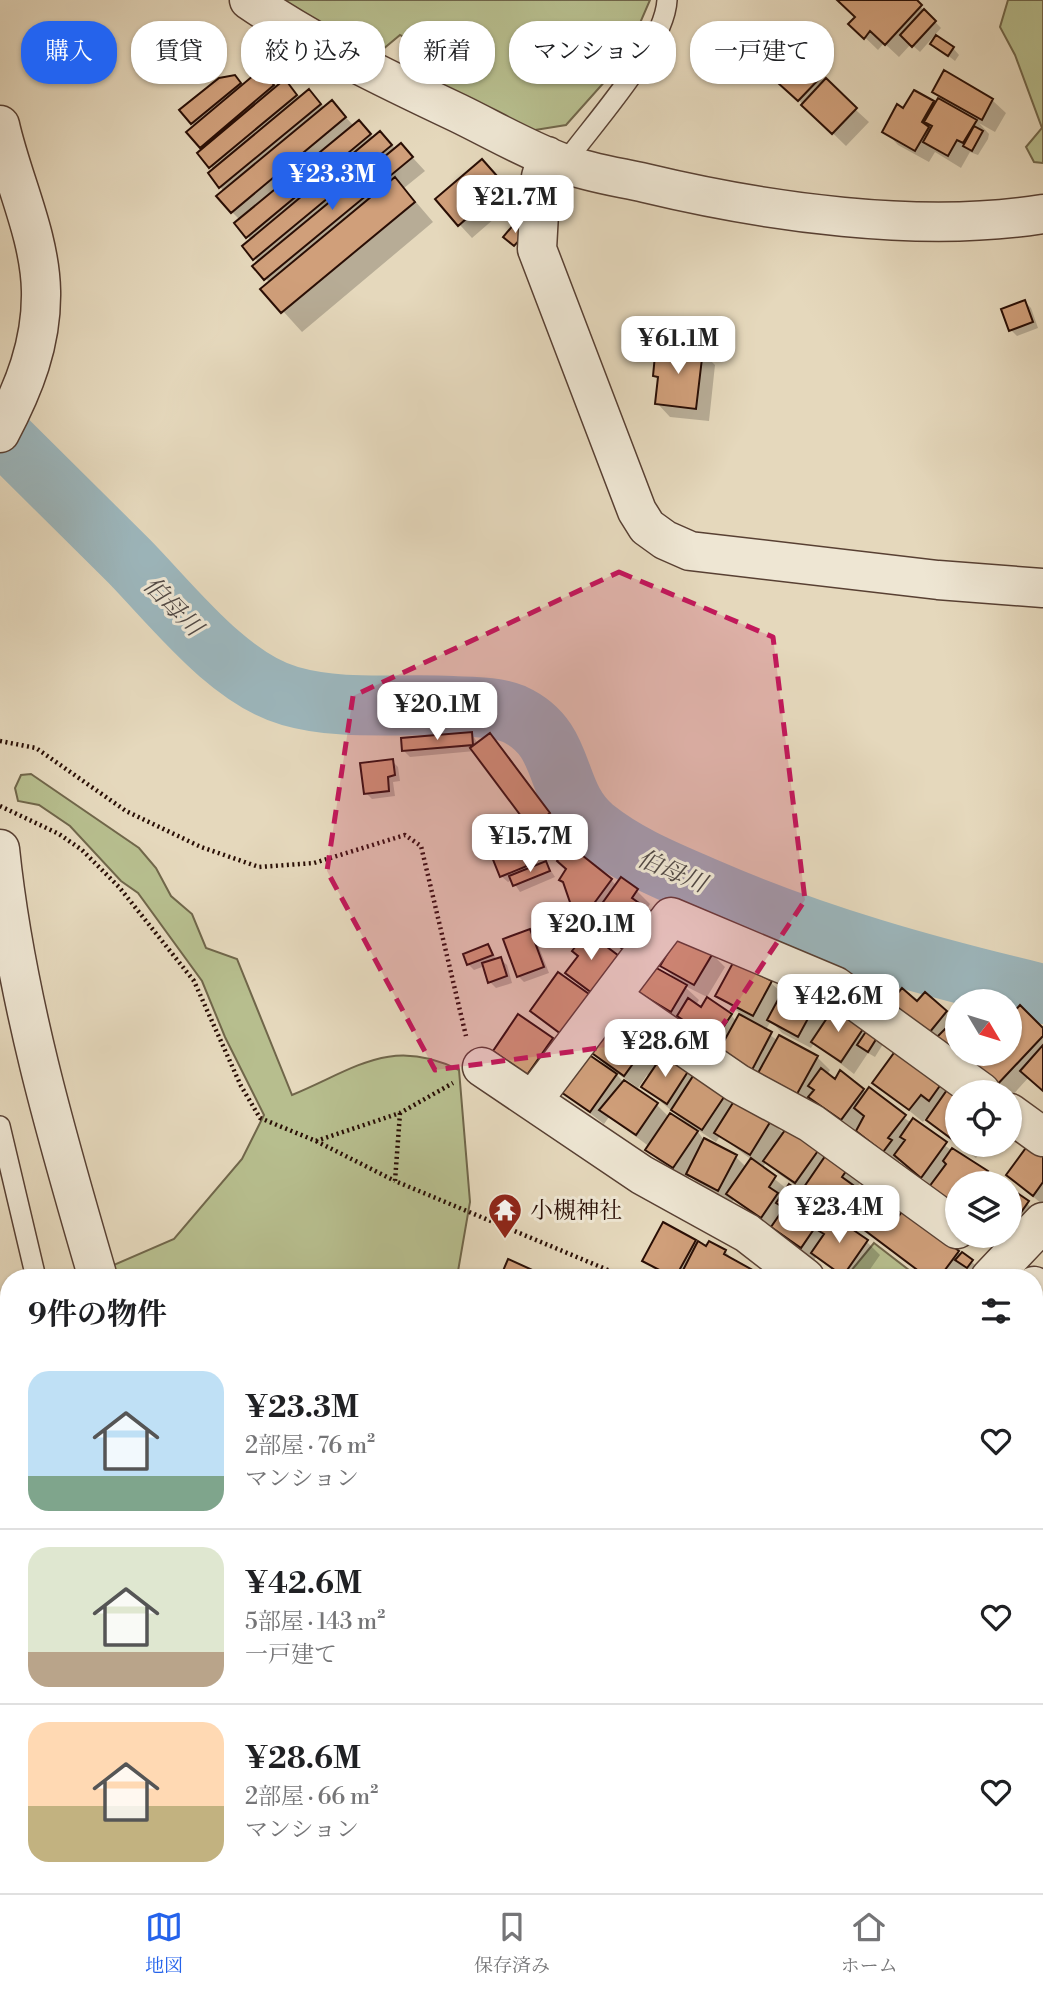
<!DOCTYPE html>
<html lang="ja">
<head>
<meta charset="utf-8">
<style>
	body { margin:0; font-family:"Libre Bodoni","Noto Serif JP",serif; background:#f2f2f2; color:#202124; height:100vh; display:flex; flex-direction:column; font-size:26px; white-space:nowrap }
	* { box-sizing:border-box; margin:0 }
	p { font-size:23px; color:#757577 }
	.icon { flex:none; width:38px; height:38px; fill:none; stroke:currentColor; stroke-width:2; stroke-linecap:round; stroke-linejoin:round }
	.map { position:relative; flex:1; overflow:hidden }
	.sheet { position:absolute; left:0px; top:1269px; width:1043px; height:625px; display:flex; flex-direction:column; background:#fff; border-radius:28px 28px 0 0; box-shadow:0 2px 5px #0004 }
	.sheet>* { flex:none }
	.top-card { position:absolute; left:21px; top:21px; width:1001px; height:63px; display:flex; gap:14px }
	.needle { width:46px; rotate:128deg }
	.buttons { position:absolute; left:945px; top:989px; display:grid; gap:14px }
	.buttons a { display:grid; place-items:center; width:77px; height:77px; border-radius:50%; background:#fff; box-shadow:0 2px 5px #0004; font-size:35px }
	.price { position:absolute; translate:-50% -60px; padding:0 16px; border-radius:14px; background:#fff; color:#222; font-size:23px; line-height:46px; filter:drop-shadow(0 2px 4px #0008) }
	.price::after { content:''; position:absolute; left:50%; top:42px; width:21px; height:16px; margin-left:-10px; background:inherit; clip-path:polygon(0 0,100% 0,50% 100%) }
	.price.current { background:#2563eb; color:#fff }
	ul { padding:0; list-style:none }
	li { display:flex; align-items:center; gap:21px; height:175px; padding:0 28px }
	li+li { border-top:2px solid #e0e0e0 }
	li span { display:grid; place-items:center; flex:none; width:196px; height:140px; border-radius:21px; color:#555 }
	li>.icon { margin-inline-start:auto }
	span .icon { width:84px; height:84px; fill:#fffc; stroke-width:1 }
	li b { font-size:30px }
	h2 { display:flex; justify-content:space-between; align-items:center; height:84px; padding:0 28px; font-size:30px }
	.pill { padding:0 24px; border-radius:28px; background:#fff; box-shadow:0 2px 5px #0004; font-size:24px; line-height:63px }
	.pill.current { background:#2563eb; color:#fff }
	.tab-bar { display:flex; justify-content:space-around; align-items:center; height:98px; border-top:2px solid #e0e0e0; background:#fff; font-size:19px; color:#757577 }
	.tab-bar a { display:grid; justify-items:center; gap:4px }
	.tab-bar .current { color:#2563eb }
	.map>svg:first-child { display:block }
	.green { fill:#b7be8e; stroke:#70664a; stroke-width:2 }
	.shadow { fill:#0003; fill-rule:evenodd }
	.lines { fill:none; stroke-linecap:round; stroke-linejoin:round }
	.river { stroke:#9cb6bc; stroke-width:60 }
	.building { fill:#d09f7a; stroke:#290e05; stroke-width:2 }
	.service-casing { stroke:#584033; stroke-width:22 }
	.minor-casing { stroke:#584033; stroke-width:41 }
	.motorway-casing { stroke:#290e05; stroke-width:41 }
	.path { stroke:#290e05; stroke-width:4.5; stroke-dasharray:2 3.5; stroke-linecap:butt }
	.service { stroke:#eee6d3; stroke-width:19 }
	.minor { stroke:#eee6d3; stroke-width:38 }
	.motorway { stroke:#e2bc7e; stroke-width:38 }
	.marked { fill:#c2185b; fill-opacity:0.2; stroke:#c2185b; stroke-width:5; stroke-dasharray:14 9; stroke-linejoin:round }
	.labels { text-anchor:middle; stroke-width:6; stroke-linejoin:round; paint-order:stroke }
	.poi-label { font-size:23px; fill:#290e05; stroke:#eee6d3; text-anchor:start }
	.water-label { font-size:24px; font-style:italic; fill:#514945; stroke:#eee6d3 }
</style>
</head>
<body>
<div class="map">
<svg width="1043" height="1893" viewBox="0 0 1043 1893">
	<rect width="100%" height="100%" fill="#e5d8bc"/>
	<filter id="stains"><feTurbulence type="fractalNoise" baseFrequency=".00286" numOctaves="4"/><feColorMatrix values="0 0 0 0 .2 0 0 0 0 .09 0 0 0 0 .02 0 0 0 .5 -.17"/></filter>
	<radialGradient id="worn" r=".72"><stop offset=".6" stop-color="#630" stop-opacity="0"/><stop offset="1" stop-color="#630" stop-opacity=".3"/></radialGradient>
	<path class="green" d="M 266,0 L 650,0 L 624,60 L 566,125 L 529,131 L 448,91 L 434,78 L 434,62 L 419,46 L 400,35 L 370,60 Z
		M 1008,0 L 1043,0 L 1043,163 L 1034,162 L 1026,147 L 1042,128 L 1015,55 L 1000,27 Z
		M 31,774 L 139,848 L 156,868 L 171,896 L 192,914 L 206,948 L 237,959 L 292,1095 C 355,1069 391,1036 459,1070 L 470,1202 L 457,1277 L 112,1277 L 109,1267 L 174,1239 L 242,1159 L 264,1115 L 225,1037 L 202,981 L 138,893 L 121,881 L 70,826 L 39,805 L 18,801 L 15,788 L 21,775 Z
		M 874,1243 L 918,1277 L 846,1277 Z
		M 1034,1451 L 1043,1456 L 1043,1893 L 694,1893 L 694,1885 L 1034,1885 Z"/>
	<path class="shadow" d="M 914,0 L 941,28 L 920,52 L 911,44 L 899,57 L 884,43 L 878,50 L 851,24 Z
		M 932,43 L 953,48 L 959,55 L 955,61 Z
		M 801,60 L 869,122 L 846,146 L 781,83 Z
		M 261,72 L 277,88 L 285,82 L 301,98 L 309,91 L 325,108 L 331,102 L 354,126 L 358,122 L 374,138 L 380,133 L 396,149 L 401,145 L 425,171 L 404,188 L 433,222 L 302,332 L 263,289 L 270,283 L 255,267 L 259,263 L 255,258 L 251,240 L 236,223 L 240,220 L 232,212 L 204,150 L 189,132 L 195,127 L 181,110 L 234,77 L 243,87 Z
		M 934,91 L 992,100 L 1006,113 L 995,132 L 979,123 L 989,134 L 988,139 L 978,155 L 970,152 L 961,168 L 935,152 L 929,162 L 898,145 L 885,131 L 904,110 L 914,92 L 936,105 L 940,98 Z
		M 495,174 L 517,199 L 472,238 L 437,200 Z
		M 1025,302 L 1031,308 L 1038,328 L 1017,336 L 1011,330 Z
		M 702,352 L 715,365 L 709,421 L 670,417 L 657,403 L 659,381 L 655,376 Z
		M 472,734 L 478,744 L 490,736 L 503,749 L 561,827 L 544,840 L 475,751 L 410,757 L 404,751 Z
		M 392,761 L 398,767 L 400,781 L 393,782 L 395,796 L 372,799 L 366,793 Z
		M 519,848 L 531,869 L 546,863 L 555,877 L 520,892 L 512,880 L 508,882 L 501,876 Z
		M 611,880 L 617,886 L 637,891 L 650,904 L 646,910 L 636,961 L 600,932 L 610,918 L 607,916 L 598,929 L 575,910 Z
		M 558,908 L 564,914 L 573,936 L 552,945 L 546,938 Z
		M 529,931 L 535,937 L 549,973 L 524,982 L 518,976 Z
		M 488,946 L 497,960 L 500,959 L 507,965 L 512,983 L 496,988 L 490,982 L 485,966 L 474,970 L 468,964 Z
		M 712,954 L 725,967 L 707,997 L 683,985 L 699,1000 L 696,1005 L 731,1015 L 737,1022 L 741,1014 L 717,995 L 735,963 L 771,983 L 783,994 L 817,1001 L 831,1015 L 835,1009 L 885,1041 L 875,1057 L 868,1053 L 854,1074 L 814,1043 L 811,1048 L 782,1033 L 771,1021 L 765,1031 L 778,1041 L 817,1057 L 830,1070 L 827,1075 L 835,1081 L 863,1090 L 1000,1183 L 957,1183 L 957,1209 L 901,1159 L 897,1164 L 857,1129 L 855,1132 L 814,1101 L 811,1106 L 774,1086 L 686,1023 L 651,1004 L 638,991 L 677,980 L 662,966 Z
		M 558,974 L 575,1046 L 532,1011 Z
		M 925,995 L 955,1021 L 957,1019 L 957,1054 L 1010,1054 L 1010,1018 L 1020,1008 L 1043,1031 L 1043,1090 L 1029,1077 L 1010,1098 L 1010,1092 L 1003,1092 L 978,1067 L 903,1018 Z
		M 628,1031 L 654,1048 L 652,1050 Z
		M 552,1040 L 565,1053 L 541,1087 L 508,1063 Z
		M 644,1048 L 659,1064 L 688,1072 L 734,1104 L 770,1120 L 784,1134 L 788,1128 L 861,1181 L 855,1190 L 865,1199 L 849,1221 L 811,1192 L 809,1195 L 779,1174 L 766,1162 L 762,1169 L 787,1189 L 867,1242 L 880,1255 L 864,1278 L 843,1278 L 817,1256 L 814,1260 L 786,1240 L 734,1199 L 732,1202 L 701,1187 L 690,1175 L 687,1180 L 661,1163 L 648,1150 L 650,1147 L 609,1117 L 604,1124 L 560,1090 L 608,1068 L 591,1051 ZM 614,1071 L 638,1088 L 647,1075 L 650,1077 L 643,1087 L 690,1126 L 669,1117 L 657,1105 L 624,1083 ZM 695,1128 L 716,1142 L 720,1136 L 752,1160 L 746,1167 L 736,1157 L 704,1140 Z
		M 900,1048 L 957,1099 L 957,1144 L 926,1118 L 923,1122 L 874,1082 Z
		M 957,1144 L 986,1144 L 976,1158 Z
		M 1043,1158 L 1043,1205 L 1008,1175 Z
		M 1010,1190 L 1041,1215 L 1010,1236 Z
		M 664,1224 L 699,1245 L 725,1251 L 736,1263 L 764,1278 L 664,1278 L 644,1260 Z
		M 892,1227 L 958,1252 L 978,1267 L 974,1273 L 968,1269 L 962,1278 L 926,1278 L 866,1229 Z
		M 1034,1307 L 1043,1314 L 1043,1359 L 1036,1353 L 1034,1356 Z"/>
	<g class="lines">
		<path class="river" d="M 0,433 C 43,476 86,518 129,561 C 173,606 229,679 290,696 C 342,711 399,703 452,706 C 472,707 495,706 514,714 C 569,739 552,794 594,828 C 629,856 668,871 709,889 C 817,936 929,967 1043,994"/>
	</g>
	<path class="building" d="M 837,0 L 917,0 L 922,5 L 885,45 L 870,31 L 864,39 L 848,24 L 855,17 Z
		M 924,9 L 936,21 L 912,47 L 900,35 Z
		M 936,35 L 954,47 L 948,56 L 930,44 Z
		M 801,58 L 821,77 L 798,101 L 778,83 Z
		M 261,69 L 274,85 L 200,148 L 186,132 Z
		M 944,70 L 993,99 L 982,120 L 932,92 Z
		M 235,75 L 241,83 L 191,124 L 179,110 L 219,78 Z
		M 826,78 L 857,108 L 832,134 L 801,105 Z
		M 285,79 L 297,95 L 209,168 L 197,153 Z
		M 309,89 L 321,104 L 219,188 L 208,173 Z
		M 914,90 L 934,101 L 922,122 L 929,127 L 915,151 L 882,132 L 897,104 L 903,108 Z
		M 938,98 L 977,120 L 963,143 L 957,140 L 948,156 L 923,142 L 932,126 L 924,122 Z
		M 332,100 L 346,117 L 231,213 L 216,196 Z
		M 359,120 L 371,134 L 246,238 L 234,223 Z
		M 974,126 L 983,131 L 972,151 L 963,146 Z
		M 380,131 L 392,145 L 253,260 L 242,246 Z
		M 401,143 L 413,157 L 264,280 L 252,266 Z
		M 482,159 L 505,185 L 458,226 L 435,199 Z
		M 395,177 L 415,202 L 281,313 L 260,289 Z
		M 515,223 L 526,233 L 514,246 L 503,237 Z
		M 1025,300 L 1033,322 L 1009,331 L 1001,309 Z
		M 656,345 L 703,350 L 696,409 L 655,404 L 658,377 L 653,376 Z
		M 472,732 L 473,745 L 402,751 L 401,738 Z
		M 490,733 L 550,813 L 530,828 L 470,748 Z
		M 393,759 L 395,775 L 388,777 L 389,791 L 364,794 L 360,763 Z
		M 568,844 L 612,879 L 584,917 L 573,911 L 563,882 L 559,880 L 566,869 L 557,861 Z
		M 519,846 L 527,866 L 500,877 L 492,857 Z
		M 546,861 L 550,871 L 513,886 L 509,876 Z
		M 621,877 L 638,889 L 632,898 L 656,915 L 644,932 L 637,928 L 623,949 L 598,932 L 607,919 L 596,912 Z
		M 558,906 L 568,930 L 545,939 L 537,921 L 545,918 L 543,913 Z
		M 530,929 L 544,967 L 517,977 L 503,939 Z
		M 587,932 L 619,956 L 592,993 L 565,973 L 578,956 L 572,951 Z
		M 679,934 L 713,953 L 694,985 L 660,966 Z
		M 488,944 L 493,955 L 467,965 L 463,954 Z
		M 501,957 L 507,976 L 488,983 L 482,963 Z
		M 734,961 L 772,981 L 753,1016 L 715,996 Z
		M 651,965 L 687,985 L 671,1012 L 636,991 Z
		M 558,972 L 589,994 L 561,1034 L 530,1011 Z
		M 787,983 L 818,1000 L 798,1037 L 767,1020 Z
		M 902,988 L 917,1001 L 925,992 L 947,1011 L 925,1038 L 887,1006 Z
		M 707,997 L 732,1014 L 714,1041 L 677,1016 L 688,998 L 701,1007 Z
		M 1020,1005 L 1043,1028 L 1043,1036 L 995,1087 L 971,1063 L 980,1054 L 1010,1054 L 1010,1016 Z
		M 835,1006 L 865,1026 L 841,1062 L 811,1042 Z
		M 518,1014 L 553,1038 L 527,1075 L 493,1051 Z
		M 739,1014 L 772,1032 L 752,1070 L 718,1052 Z
		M 957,1017 L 957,1054 L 965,1054 L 958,1062 L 935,1039 Z
		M 609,1022 L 645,1047 L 624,1076 L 589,1051 Z
		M 869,1027 L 880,1033 L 868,1052 L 857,1045 Z
		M 779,1035 L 818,1056 L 797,1094 L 758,1073 Z
		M 1043,1045 L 1043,1091 L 1020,1071 Z
		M 899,1046 L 944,1080 L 929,1101 L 921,1095 L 909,1110 L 872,1083 Z
		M 585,1052 L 617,1074 L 590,1112 L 558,1090 Z
		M 664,1053 L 689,1070 L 667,1104 L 641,1087 Z
		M 821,1068 L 835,1079 L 840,1070 L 864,1089 L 841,1120 L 808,1097 L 814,1090 L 808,1086 Z
		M 695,1073 L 726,1094 L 702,1130 L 671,1110 Z
		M 624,1080 L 658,1103 L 636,1135 L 599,1110 Z
		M 869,1087 L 906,1115 L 888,1138 L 892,1140 L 883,1152 L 856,1131 L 864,1116 L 854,1108 Z
		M 947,1090 L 957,1097 L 957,1143 L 926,1120 Z
		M 736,1098 L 772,1119 L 750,1155 L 714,1133 Z
		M 670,1113 L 698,1131 L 673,1168 L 645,1150 Z
		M 913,1118 L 947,1142 L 921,1178 L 894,1155 L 905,1140 L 900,1137 Z
		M 788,1126 L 820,1148 L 795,1183 L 763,1161 Z
		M 704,1138 L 737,1155 L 718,1191 L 686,1174 Z
		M 1028,1145 L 1043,1156 L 1043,1182 L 1033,1196 L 1006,1175 Z
		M 952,1148 L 988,1171 L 980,1183 L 957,1183 L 957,1200 L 952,1204 L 929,1187 L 946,1164 L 943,1161 Z
		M 828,1152 L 849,1167 L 842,1177 L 853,1185 L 836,1209 L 804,1187 Z
		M 751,1158 L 776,1176 L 769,1187 L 778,1193 L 761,1218 L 726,1194 Z
		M 789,1184 L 827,1210 L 801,1248 L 771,1227 L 784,1208 L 776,1203 Z
		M 1010,1188 L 1029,1201 L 1010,1228 Z
		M 904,1209 L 959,1251 L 939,1278 L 928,1278 L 863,1229 L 872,1218 L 881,1225 L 885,1219 L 892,1225 Z
		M 830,1214 L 868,1240 L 843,1276 L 811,1253 L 824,1234 L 819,1231 Z
		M 663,1222 L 696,1240 L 675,1278 L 642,1261 Z
		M 698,1241 L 706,1246 L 709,1241 L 726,1250 L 724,1254 L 767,1278 L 679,1278 Z
		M 962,1252 L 973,1260 L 967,1268 L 955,1260 Z
		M 508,1259 L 539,1273 L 537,1278 L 500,1278 Z
		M 1043,1324 L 1043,1355 L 1034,1351 L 1034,1343 Z
		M 1043,1382 L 1043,1411 L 1042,1413 L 1034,1409 L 1034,1399 Z"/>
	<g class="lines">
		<g class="service-casing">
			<path id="service" d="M 564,164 C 592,125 665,46 667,0
				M 0,1126 L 36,1278
				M 188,1885 L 190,1893"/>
		</g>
		<g class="minor-casing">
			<path id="minor" d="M 249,0 C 315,45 386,79 458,113 C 493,130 527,150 563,163 C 589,173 618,177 645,183 C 766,212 920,234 1043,214
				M 0,125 C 12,179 40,235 41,291 C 42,343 24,388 0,433
				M 547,156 L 541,177 L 537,249 L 637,511 L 647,527 L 665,540 L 690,551 L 938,580 L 1043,588
				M 0,849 C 15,994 57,1138 98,1278
				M 612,997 L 737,1083 L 811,1123 L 957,1229
				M 482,1067 L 642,1175 L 747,1233 L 805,1278
				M 533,1100 L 671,917 L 835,986 L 981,1092
				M 1010,1113 L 1043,1137
				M 990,1278 L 1043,1222
				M 1034,1286 L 1043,1291
				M 1034,1429 L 1043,1433
				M 251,1885 L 252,1893
				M 882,1885 L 883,1893"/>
		</g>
		<g class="motorway-casing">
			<path id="motorway" d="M 0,1367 L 9,1408
				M 0,1755 L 9,1791
				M 31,1885 L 33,1893
				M 125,1885 L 127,1893"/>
		</g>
		<path class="path" d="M 0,741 L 36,748 L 126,811 L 201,847 L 259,867 L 314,863 L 405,835 L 421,846 L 466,1036
			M 0,806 L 59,834 L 82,850 L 119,887 L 194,981 L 241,1086 L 260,1118 L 316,1141 L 400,1113 L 453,1083
			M 400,1113 L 395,1181 L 627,1278
			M 316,1141 L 395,1181"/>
		<use href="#service" class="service"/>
		<use href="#minor" class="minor"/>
		<use href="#motorway" class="motorway"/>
	</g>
	<path class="marked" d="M 619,572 L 773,637 L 805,900 L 718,1032 L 435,1070 L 327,871 L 353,696 Z"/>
	<defs>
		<g id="temple-pin" transform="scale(1.75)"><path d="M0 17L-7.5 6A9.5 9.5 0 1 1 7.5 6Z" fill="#8f2418" stroke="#eee6d3"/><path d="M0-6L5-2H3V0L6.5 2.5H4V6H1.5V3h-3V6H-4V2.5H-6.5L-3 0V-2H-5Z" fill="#fff"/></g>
	</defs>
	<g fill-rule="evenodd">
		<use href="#temple-pin" x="505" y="1210"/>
	</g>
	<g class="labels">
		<g class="poi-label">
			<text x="530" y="1218">小槻神社</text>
		</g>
		<g class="water-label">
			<text transform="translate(173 606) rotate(45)" y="8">伯母川</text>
			<text transform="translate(672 871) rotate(23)" y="8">伯母川</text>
		</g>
	</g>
	<rect width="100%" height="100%" filter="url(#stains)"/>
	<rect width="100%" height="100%" fill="url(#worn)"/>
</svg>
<div class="buttons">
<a><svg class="needle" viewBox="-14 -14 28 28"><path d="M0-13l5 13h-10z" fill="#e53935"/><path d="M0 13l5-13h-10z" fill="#757577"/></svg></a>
<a><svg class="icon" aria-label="locate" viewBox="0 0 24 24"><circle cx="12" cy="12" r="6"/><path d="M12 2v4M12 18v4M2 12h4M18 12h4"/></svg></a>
<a><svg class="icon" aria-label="layers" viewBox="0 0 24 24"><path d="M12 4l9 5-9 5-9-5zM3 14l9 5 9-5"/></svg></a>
</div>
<b class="price current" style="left:332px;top:212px">¥23.3M</b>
<b class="price" style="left:515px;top:235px">¥21.7M</b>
<b class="price" style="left:678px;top:376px">¥61.1M</b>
<b class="price" style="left:437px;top:742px">¥20.1M</b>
<b class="price" style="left:530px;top:874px">¥15.7M</b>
<b class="price" style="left:591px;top:962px">¥20.1M</b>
<b class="price" style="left:838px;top:1034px">¥42.6M</b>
<b class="price" style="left:665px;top:1079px">¥28.6M</b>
<b class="price" style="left:839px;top:1245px">¥23.4M</b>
<div class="top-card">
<a class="pill current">購入</a>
<a class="pill">賃貸</a>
<a class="pill">絞り込み</a>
<a class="pill">新着</a>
<a class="pill">マンション</a>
<a class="pill">一戸建て</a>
</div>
<section class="sheet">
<h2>9件の物件<svg class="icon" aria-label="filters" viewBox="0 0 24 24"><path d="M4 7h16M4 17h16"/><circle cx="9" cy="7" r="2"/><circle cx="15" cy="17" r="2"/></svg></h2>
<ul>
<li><span style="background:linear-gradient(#bfe0f5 75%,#7fa58c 0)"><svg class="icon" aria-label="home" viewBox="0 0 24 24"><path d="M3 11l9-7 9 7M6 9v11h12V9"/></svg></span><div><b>¥23.3M</b><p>2部屋 · 76 m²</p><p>マンション</p></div><svg class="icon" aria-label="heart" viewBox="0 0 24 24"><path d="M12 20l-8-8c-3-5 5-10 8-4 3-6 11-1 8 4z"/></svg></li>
<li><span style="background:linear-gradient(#dfe7d0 75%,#b9a48a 0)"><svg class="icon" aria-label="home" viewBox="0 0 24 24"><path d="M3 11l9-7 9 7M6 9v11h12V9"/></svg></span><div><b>¥42.6M</b><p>5部屋 · 143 m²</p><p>一戸建て</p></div><svg class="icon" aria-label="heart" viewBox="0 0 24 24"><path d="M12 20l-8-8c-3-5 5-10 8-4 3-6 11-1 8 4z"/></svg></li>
<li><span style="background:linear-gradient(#ffd9b3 60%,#c2b280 0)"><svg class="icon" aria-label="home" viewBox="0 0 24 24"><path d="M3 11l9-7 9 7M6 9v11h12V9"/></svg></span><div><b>¥28.6M</b><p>2部屋 · 66 m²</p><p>マンション</p></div><svg class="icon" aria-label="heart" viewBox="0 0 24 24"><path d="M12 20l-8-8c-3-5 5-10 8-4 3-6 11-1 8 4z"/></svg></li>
</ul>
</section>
</div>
<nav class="tab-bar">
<a class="current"><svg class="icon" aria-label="map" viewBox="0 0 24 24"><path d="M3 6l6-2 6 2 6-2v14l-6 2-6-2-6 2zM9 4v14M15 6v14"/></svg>地図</a>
<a><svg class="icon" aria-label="saved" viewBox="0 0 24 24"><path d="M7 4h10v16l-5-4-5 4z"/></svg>保存済み</a>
<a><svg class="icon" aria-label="home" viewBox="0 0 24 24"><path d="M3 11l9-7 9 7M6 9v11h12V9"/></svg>ホーム</a>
</nav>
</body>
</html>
